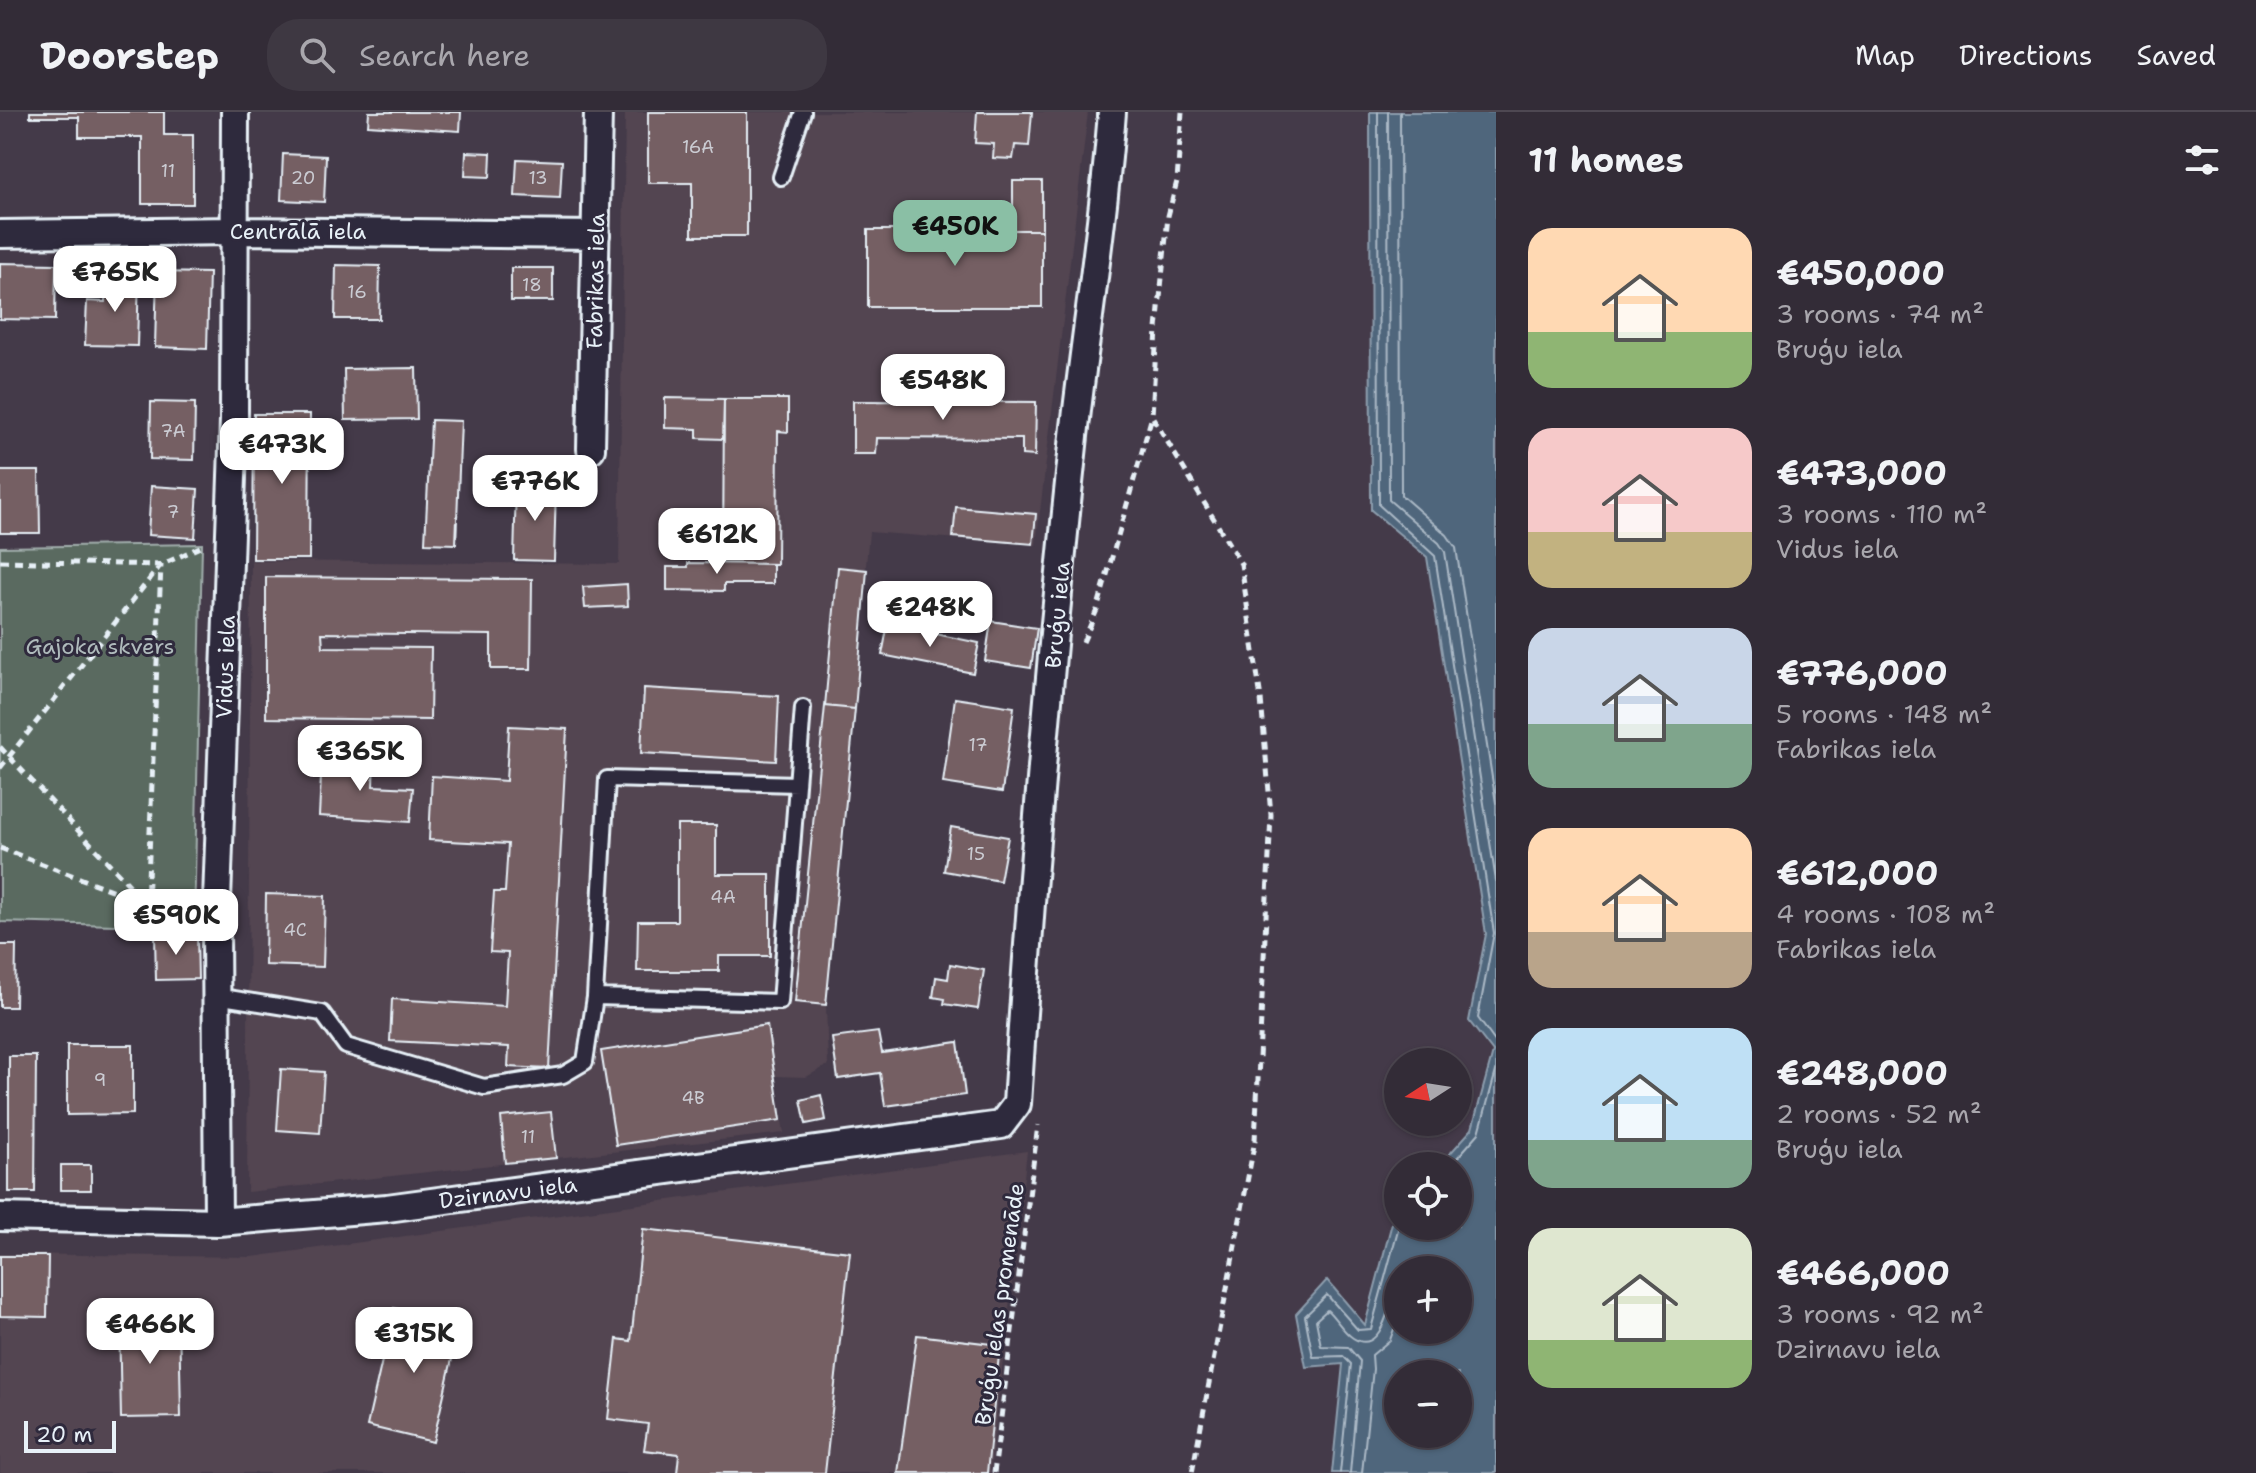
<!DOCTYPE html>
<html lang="en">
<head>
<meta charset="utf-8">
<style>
	body { margin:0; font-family:"Shantell Sans",sans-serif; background:#3e3842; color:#f1f3f6; height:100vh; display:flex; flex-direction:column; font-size:30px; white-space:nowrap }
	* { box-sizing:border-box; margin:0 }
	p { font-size:26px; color:#a9a7ad }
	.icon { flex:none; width:44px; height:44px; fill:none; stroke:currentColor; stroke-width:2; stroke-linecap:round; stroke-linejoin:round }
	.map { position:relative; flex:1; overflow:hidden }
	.details { display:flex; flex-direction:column; background:#332c37; width:760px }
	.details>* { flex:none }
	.needle { width:52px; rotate:258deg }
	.fabs { position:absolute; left:1384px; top:936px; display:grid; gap:16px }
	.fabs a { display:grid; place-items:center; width:88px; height:88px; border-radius:50%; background:#332c37; box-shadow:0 2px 6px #0004,0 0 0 2px #4e4852; font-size:40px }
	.scale { position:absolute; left:24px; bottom:20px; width:92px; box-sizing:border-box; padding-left:8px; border:4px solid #e8f1f8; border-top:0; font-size:22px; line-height:28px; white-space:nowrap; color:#e8f1f8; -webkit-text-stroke:6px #2f2a3d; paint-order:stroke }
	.price { position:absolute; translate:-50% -68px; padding:0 18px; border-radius:16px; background:#fff; color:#222; font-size:26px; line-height:52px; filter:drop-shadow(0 2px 4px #0008) }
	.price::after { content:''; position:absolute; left:50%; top:48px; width:24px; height:18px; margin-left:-12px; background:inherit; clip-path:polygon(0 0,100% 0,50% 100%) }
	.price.current { background:#8abfa5; color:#111 }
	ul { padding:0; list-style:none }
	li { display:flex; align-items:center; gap:24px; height:200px; padding:0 32px }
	li span { display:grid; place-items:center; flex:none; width:224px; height:160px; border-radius:24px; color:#555 }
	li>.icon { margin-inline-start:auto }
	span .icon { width:96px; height:96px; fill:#fffc; stroke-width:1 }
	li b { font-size:34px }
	h2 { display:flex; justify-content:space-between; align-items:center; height:96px; padding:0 32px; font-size:34px }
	header { display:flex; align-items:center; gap:48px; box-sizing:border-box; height:112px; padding:0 40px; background:#332c37; border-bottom:2px solid #4e4852 }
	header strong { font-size:38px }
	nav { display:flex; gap:44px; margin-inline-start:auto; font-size:28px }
	.search { width:560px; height:72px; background:#3e3842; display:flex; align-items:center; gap:20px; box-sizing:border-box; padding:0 28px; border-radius:32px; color:#a9a7ad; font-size:30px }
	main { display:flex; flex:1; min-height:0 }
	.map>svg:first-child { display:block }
	.built { fill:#534551 }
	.green { fill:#5a6a61; stroke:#a1aeac; stroke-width:2 }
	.water { fill:#50667c; stroke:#8d9eae; stroke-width:2; fill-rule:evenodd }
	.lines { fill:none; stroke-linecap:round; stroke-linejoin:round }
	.shore { stroke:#abb9c6; stroke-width:2 }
	.building { fill:#755e64; stroke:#e8f1f8; stroke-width:2 }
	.service-casing { stroke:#e8f1f8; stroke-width:20 }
	.minor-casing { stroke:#e8f1f8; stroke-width:32 }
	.path { stroke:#e8f1f8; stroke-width:5; stroke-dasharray:8 6; stroke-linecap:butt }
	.service { stroke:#2f2a3d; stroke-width:14 }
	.minor { stroke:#2f2a3d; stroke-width:26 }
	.labels { text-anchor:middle; stroke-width:6; stroke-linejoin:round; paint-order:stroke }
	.number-label { font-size:18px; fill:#cbccd3 }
	.street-label { font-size:22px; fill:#e8f1f8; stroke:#2f2a3d }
	.park-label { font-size:22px; fill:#afbbbc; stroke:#2f2a3d }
</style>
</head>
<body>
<header>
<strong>Doorstep</strong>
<div class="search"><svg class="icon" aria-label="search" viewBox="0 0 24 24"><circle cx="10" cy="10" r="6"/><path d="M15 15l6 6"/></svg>Search here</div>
<nav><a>Map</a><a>Directions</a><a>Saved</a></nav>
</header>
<main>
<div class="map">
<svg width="1496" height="1361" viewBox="0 0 1496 1361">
	<rect width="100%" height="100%" fill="#443a49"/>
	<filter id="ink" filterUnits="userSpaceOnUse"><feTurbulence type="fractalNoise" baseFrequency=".0125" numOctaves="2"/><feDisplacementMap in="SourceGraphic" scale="16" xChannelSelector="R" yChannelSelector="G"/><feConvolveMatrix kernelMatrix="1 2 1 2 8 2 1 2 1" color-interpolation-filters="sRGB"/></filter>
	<g filter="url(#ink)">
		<path class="built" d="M 625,0 L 1088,0 L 1036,433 L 869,420 L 826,893 L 828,953 L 806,965 L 775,964 L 784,1021 L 247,1080 L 251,449 L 619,452 Z
			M 1027,1039 L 990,1361 L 0,1361 L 0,1142 L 252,1145 Z"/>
		<path class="green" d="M 202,432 L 194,815 L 0,810 L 0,435 Z"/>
		<path class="water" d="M 1370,0 L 1496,0 L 1496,1361 L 1332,1361 L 1343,1252 L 1306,1255 L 1296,1202 L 1327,1168 L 1365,1213 L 1393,1107 L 1398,1101 L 1398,1114 L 1458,1114 L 1458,1054 L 1439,1054 L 1472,1017 L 1493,940 L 1469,909 L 1486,822 L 1427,445 L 1371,398 ZM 1398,1158 L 1458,1158 L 1458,1218 L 1398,1218 ZM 1398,1262 L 1458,1262 L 1458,1322 L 1398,1322 Z"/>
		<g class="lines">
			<path class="shore" d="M 1378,0 L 1379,393 L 1435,444 L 1494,821 L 1478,906 L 1496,931
				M 1388,0 L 1389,388 L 1439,431 L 1445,440 L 1496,769
				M 1400,0 L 1401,383 L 1447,423 L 1456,436 L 1496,691
				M 1450,1054 L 1479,1021 L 1496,959
				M 1340,1361 L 1351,1252 L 1343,1244 L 1313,1245 L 1305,1204 L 1327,1183 L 1358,1218 L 1371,1217 L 1399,1114
				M 1350,1361 L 1360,1249 L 1348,1235 L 1321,1234 L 1316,1208 L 1327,1198 C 1336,1206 1343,1220 1353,1226 C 1385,1247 1393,1176 1398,1158
				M 1362,1361 L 1373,1257 L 1372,1243 L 1390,1228 L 1398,1206"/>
		</g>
		<path class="building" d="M 30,0 L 164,0 L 164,23 L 193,23 L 193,92 L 142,92 L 142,25 L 79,25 L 79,5 L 30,5 Z
			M 369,0 L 461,0 L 460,19 L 368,13 Z
			M 648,0 L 747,0 L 747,124 L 692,124 L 692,71 L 648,71 Z
			M 977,0 L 1032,0 L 1029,34 L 1015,33 L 1013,47 L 993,46 L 994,32 L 975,31 Z
			M 466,40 L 491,41 L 490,65 L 465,64 Z
			M 283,42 L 326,44 L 324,90 L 281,88 Z
			M 517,47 L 562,49 L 560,86 L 515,84 Z
			M 1013,69 L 1042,69 L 1042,118 L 1013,118 Z
			M 868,118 L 1042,118 L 1042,195 L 868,195 Z
			M 0,151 L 56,152 L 55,208 L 0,207 Z
			M 336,153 L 380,154 L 379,207 L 335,207 Z
			M 511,156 L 553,156 L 553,189 L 511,189 Z
			M 157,160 L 209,161 L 207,237 L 155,235 Z
			M 106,162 L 139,163 L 137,234 L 85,233 L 87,189 L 105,190 Z
			M 416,256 L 417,307 L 345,308 L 344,257 Z
			M 665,286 L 724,287 L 723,327 L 697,326 L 697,317 L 665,316 Z
			M 724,287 L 788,287 L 788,320 L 778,319 L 777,452 L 723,451 Z
			M 853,289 L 1036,290 L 1035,344 L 1022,343 L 1022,327 L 877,326 L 876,342 L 853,342 Z
			M 151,290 L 195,291 L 194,348 L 150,347 Z
			M 254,302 L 310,302 L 309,447 L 253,447 Z
			M 431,308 L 461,309 L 456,432 L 425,431 Z
			M 0,359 L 39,359 L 40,421 L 0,421 Z
			M 516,373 L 556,374 L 554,449 L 514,448 Z
			M 151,374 L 198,377 L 195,426 L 148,423 Z
			M 956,395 L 1036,402 L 1033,432 L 953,425 Z
			M 688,451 L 773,452 L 773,472 L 724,472 L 724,479 L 667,478 L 667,455 L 688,455 Z
			M 838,455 L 867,458 L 855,597 L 825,594 Z
			M 266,465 L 532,467 L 531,557 L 491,557 L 491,523 L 322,521 L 323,535 L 431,536 L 430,608 L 266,606 Z
			M 627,472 L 628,494 L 585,496 L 583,475 Z
			M 991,509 L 1037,516 L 1031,556 L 985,549 Z
			M 888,512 L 979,531 L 973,561 L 882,543 Z
			M 644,576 L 779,584 L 776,649 L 641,641 Z
			M 955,586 L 1014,595 L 1002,680 L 943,671 Z
			M 825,594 L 855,597 L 826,893 L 795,890 Z
			M 509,614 L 567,617 L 549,957 L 508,955 L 509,935 L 390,929 L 392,887 L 505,894 L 508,841 L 490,840 L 494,780 L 505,780 L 508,732 L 429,728 L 432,664 L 506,669 Z
			M 322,645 L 374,648 L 373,674 L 413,676 L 410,710 L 319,704 Z
			M 677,713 L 716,713 L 716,762 L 770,762 L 770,844 L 719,844 L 719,859 L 637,859 L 638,809 L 677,809 Z
			M 951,715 L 1008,725 L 1000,769 L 944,759 Z
			M 266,782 L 325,784 L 323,855 L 265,853 Z
			M 155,822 L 197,822 L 198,867 L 156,868 Z
			M 0,833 L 16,833 L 15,895 L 0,895 Z
			M 950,852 L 984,858 L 978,897 L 944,892 L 945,887 L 933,885 L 936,865 L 948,867 Z
			M 767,913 L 781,1008 L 616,1033 L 601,939 Z
			M 878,920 L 882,941 L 958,930 L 965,983 L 885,994 L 880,961 L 838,967 L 832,926 Z
			M 67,933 L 133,933 L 133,1002 L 67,1003 Z
			M 9,944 L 36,944 L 35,1080 L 9,1080 Z
			M 281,957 L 324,960 L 320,1021 L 277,1018 Z
			M 821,983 L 826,1008 L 806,1012 L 801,988 Z
			M 551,1000 L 556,1046 L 505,1051 L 501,1005 Z
			M 61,1053 L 91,1053 L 91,1078 L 61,1078 Z
			M 643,1117 L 850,1140 L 825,1361 L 677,1361 L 679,1342 L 644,1338 L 648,1312 L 608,1307 L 617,1227 L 631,1229 Z
			M 0,1144 L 48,1144 L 47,1205 L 0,1204 Z
			M 394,1196 L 460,1212 L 433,1330 L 367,1314 Z
			M 179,1202 L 181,1305 L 121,1306 L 119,1203 Z
			M 917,1223 L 1000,1233 L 987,1361 L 898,1361 Z"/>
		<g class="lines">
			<g class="service-casing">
				<path id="service" d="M 781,65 L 803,0
					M 216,884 L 322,901 L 346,934 L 484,975 L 563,963 L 585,950 L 595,885 L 780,890 L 803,596
					M 595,885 L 607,667 L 797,672"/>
			</g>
			<g class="minor-casing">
				<path id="minor" d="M 0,122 L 234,119 L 596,123
					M 591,337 L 598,0
					M 0,1105 L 218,1110 L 387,1096 L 1001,1013 L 1017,992 C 1031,769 1050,546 1074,324 C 1086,216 1104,109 1112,0
					M 218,1110 L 216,817 L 234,308 L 235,0"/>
			</g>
			<path class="path" d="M 1182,0 L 1177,69 L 1168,104 L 1157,217 L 1152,304 L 1241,452 L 1261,587 L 1271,703 L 1255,1028 L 1192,1361
				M 0,449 L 161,453 L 200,435
				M 1083,530 L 1097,498 L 1152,304
				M 0,635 L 147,792
				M 0,656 L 160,454
				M 0,736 L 188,807
				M 147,792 L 161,453
				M 994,1361 L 1038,1013"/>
			<use href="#service" class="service"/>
			<use href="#minor" class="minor"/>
		</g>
	</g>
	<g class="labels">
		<g class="number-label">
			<text x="698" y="41">16A</text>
			<text x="168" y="65">11</text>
			<text x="303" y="72">20</text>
			<text x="538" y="72">13</text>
			<text x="532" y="179">18</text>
			<text x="357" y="186">16</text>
			<text x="173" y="325">7A</text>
			<text x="173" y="406">7</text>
			<text x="978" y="639">17</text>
			<text x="976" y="748">15</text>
			<text x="723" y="791">4A</text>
			<text x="295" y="824">4C</text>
			<text x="100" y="974">9</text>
			<text x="693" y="992">4B</text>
			<text x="528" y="1031">11</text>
		</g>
		<g class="street-label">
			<text x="298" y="127">Centrālā iela</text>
			<text transform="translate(595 169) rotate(-89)" y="8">Fabrikas iela</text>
			<text transform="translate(1057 503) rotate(-85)" y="8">Bruģu iela</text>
			<text transform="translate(225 555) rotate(-88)" y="8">Vidus iela</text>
			<text transform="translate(508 1080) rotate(-7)" y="8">Dzirnavu iela</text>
			<text transform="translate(999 1192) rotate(-82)" y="8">Bruģu ielas promenāde</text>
		</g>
		<g class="park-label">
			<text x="100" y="542">Gajoka skvērs</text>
		</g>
	</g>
</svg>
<div class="fabs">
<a><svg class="needle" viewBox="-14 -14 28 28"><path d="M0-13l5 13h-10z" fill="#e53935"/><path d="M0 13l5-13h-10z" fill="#a9a7ad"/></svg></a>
<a><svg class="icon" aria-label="locate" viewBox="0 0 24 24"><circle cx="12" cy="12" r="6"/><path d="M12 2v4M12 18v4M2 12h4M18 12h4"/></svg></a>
<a>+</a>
<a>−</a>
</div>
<div class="scale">20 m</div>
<b class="price current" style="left:955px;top:156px">€450K</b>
<b class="price" style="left:115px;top:202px">€765K</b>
<b class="price" style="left:943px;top:310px">€548K</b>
<b class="price" style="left:282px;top:374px">€473K</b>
<b class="price" style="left:535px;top:411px">€776K</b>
<b class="price" style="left:717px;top:464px">€612K</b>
<b class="price" style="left:930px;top:537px">€248K</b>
<b class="price" style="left:360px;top:681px">€365K</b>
<b class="price" style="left:176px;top:845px">€590K</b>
<b class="price" style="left:150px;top:1254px">€466K</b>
<b class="price" style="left:414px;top:1263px">€315K</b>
</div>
<section class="details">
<h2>11 homes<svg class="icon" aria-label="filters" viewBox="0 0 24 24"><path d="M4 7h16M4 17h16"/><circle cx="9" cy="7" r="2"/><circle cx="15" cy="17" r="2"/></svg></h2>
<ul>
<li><span style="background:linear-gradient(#ffd9b3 65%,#8fb573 0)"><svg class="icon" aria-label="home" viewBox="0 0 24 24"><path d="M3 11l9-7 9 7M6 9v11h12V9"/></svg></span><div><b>€450,000</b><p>3 rooms · 74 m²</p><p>Bruģu iela</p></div></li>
<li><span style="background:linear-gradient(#f6c9c9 65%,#c2b280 0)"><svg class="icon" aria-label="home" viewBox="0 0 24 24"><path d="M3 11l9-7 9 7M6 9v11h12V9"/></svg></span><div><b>€473,000</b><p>3 rooms · 110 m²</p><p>Vidus iela</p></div></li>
<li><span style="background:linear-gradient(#c9d6e8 60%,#7fa58c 0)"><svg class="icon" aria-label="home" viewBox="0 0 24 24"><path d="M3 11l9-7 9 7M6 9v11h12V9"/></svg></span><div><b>€776,000</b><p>5 rooms · 148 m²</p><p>Fabrikas iela</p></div></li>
<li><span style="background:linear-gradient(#ffd9b3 65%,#b9a48a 0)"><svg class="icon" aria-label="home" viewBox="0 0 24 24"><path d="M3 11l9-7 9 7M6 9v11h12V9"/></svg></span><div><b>€612,000</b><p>4 rooms · 108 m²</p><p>Fabrikas iela</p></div></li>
<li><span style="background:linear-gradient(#bfe0f5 70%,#7fa58c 0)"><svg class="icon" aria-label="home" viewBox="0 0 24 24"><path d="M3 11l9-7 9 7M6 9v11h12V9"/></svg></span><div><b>€248,000</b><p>2 rooms · 52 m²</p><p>Bruģu iela</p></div></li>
<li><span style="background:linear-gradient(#dfe7d0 70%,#8fb573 0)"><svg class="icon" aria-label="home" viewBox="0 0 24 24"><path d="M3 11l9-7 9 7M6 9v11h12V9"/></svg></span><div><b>€466,000</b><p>3 rooms · 92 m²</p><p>Dzirnavu iela</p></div></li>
</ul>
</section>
</main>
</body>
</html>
